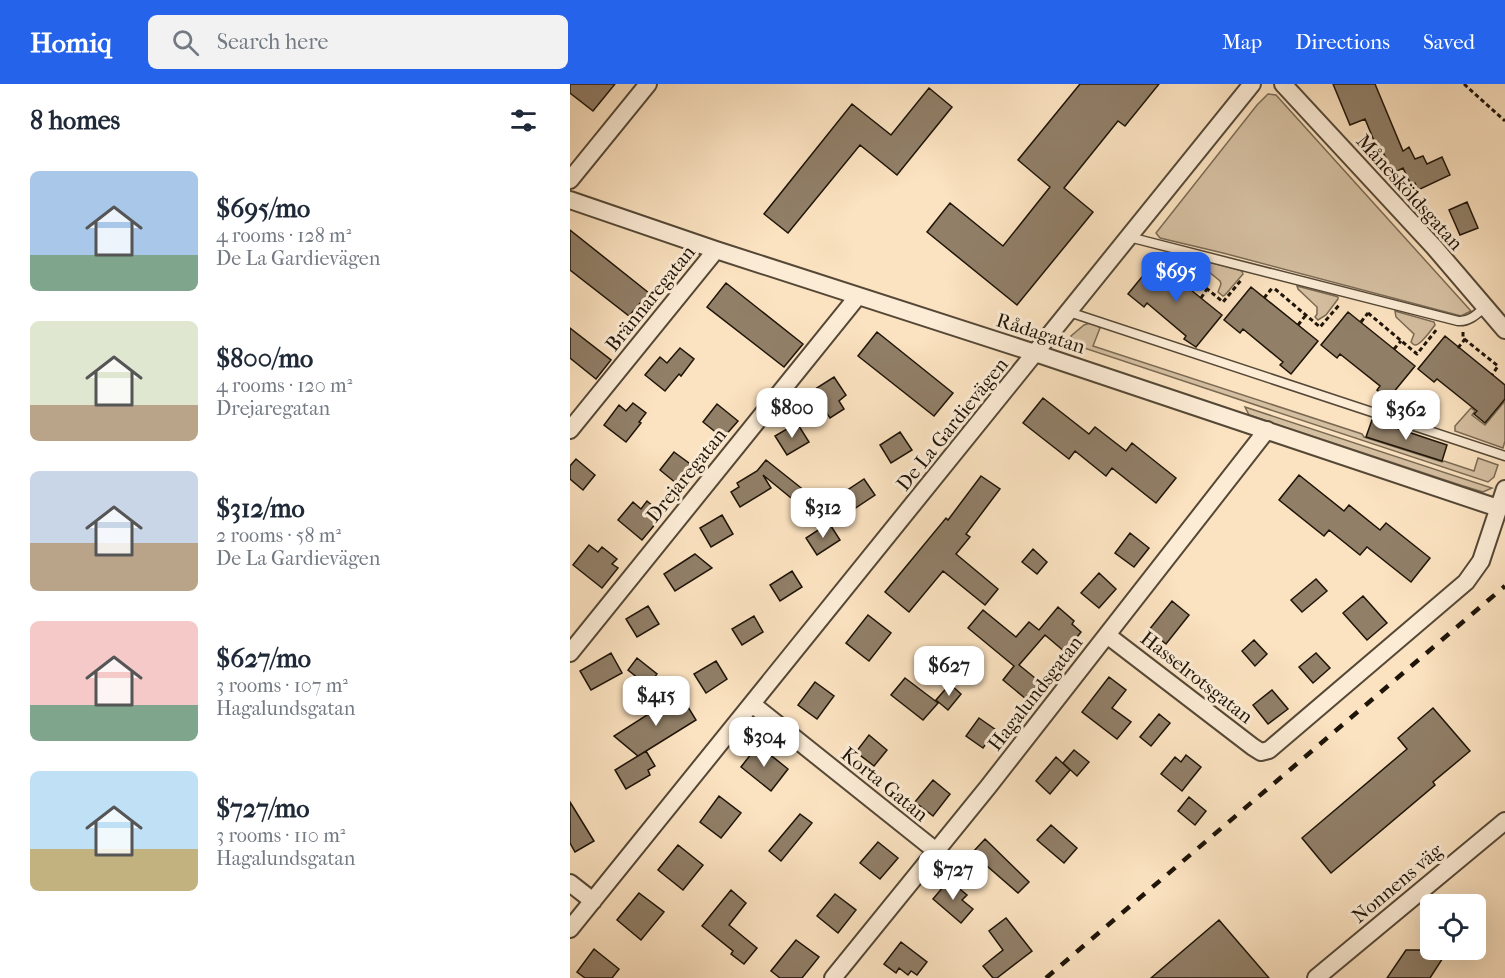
<!DOCTYPE html>
<html lang="en">
<head>
<meta charset="utf-8">
<style>
	body { margin:0; font-family:"IM FELL French Canon",serif; background:#f2f2f3; color:#1f2937; height:100vh; display:flex; flex-direction:column; font-size:22px; white-space:nowrap }
	* { box-sizing:border-box; margin:0 }
	p { font-size:20px; color:#747a83 }
	.icon { flex:none; width:33px; height:33px; fill:none; stroke:currentColor; stroke-width:2; stroke-linecap:round; stroke-linejoin:round }
	.map { position:relative; flex:1; overflow:hidden }
	.details { display:flex; flex-direction:column; background:#fff; width:570px }
	.details>* { flex:none }
	.tools { position:absolute; left:850px; top:810px; display:grid; gap:12px }
	.tools a { display:grid; place-items:center; width:66px; height:66px; border-radius:9px; background:#fff; box-shadow:0 6px 24px #0002; font-size:30px }
	.price { position:absolute; translate:-50% -51px; padding:0 14px; border-radius:12px; background:#fff; color:#222; font-size:20px; line-height:39px; filter:drop-shadow(0 2px 3px #0008) }
	.price::after { content:''; position:absolute; left:50%; top:36px; width:18px; height:14px; margin-left:-9px; background:inherit; clip-path:polygon(0 0,100% 0,50% 100%) }
	.price.selected { background:#2563eb; color:#fff }
	ul { padding:0; list-style:none }
	li { display:flex; align-items:center; gap:18px; height:150px; padding:0 30px }
	li span { display:grid; place-items:center; flex:none; width:168px; height:120px; border-radius:9px; color:#555 }
	li>.icon { margin-inline-start:auto }
	span .icon { width:72px; height:72px; fill:#fffc; stroke-width:1 }
	li b { font-size:26px }
	h2 { display:flex; justify-content:space-between; align-items:center; height:72px; padding:0 30px; font-size:26px }
	header { display:flex; align-items:center; gap:36px; box-sizing:border-box; height:84px; padding:0 30px; background:#2563eb; color:#fff }
	header strong { font-size:28px }
	nav { display:flex; gap:33px; margin-inline-start:auto; font-size:21px }
	.search { width:420px; height:54px; background:#f2f2f3; display:flex; align-items:center; gap:15px; box-sizing:border-box; padding:0 21px; border-radius:9px; color:#747a83; font-size:22px }
	main { display:flex; flex:1; min-height:0 }
	.map>svg:first-child { display:block }
	.green { fill:#d5bfa1; stroke:#7a6a54; stroke-width:1.5 }
	.building { fill:#917f68; stroke:#1e1408; stroke-width:1.5 }
	.lines { fill:none; stroke-linecap:round; stroke-linejoin:round }
	.service-casing { stroke:#554836; stroke-width:11 }
	.minor-casing { stroke:#554836; stroke-width:20 }
	.path { stroke:#1e1408; stroke-width:3; stroke-dasharray:4.5 3; stroke-linecap:butt }
	.service { stroke:#fcecd6; stroke-width:8 }
	.minor { stroke:#fcecd6; stroke-width:16 }
	.rail { stroke:#1e1408; stroke-width:4.5; stroke-dasharray:10 10; stroke-linecap:butt }
	.labels { text-anchor:middle; stroke-width:6; stroke-linejoin:round; paint-order:stroke }
	.street-label { font-size:20px; fill:#1e1408; stroke:#fcecd6 }
</style>
</head>
<body>
<header>
<strong>Homiq</strong>
<div class="search"><svg class="icon" aria-label="search" viewBox="0 0 24 24"><circle cx="10" cy="10" r="6"/><path d="M15 15l6 6"/></svg>Search here</div>
<nav><a>Map</a><a>Directions</a><a>Saved</a></nav>
</header>
<main>
<section class="details">
<h2>8 homes<svg class="icon" aria-label="filters" viewBox="0 0 24 24"><path d="M4 7h16M4 17h16"/><circle cx="9" cy="7" r="2"/><circle cx="15" cy="17" r="2"/></svg></h2>
<ul>
<li><span style="background:linear-gradient(#a9c7e8 70%,#7fa58c 0)"><svg class="icon" aria-label="home" viewBox="0 0 24 24"><path d="M3 11l9-7 9 7M6 9v11h12V9"/></svg></span><div><b>$695/mo</b><p>4 rooms · 128 m²</p><p>De La Gardievägen</p></div></li>
<li><span style="background:linear-gradient(#dfe7d0 70%,#b9a48a 0)"><svg class="icon" aria-label="home" viewBox="0 0 24 24"><path d="M3 11l9-7 9 7M6 9v11h12V9"/></svg></span><div><b>$800/mo</b><p>4 rooms · 120 m²</p><p>Drejaregatan</p></div></li>
<li><span style="background:linear-gradient(#c9d6e8 60%,#b9a48a 0)"><svg class="icon" aria-label="home" viewBox="0 0 24 24"><path d="M3 11l9-7 9 7M6 9v11h12V9"/></svg></span><div><b>$312/mo</b><p>2 rooms · 58 m²</p><p>De La Gardievägen</p></div></li>
<li><span style="background:linear-gradient(#f6c9c9 70%,#7fa58c 0)"><svg class="icon" aria-label="home" viewBox="0 0 24 24"><path d="M3 11l9-7 9 7M6 9v11h12V9"/></svg></span><div><b>$627/mo</b><p>3 rooms · 107 m²</p><p>Hagalundsgatan</p></div></li>
<li><span style="background:linear-gradient(#bfe0f5 65%,#c2b280 0)"><svg class="icon" aria-label="home" viewBox="0 0 24 24"><path d="M3 11l9-7 9 7M6 9v11h12V9"/></svg></span><div><b>$727/mo</b><p>3 rooms · 110 m²</p><p>Hagalundsgatan</p></div></li>
</ul>
</section>
<div class="map">
<svg width="935" height="894" viewBox="0 0 935 894">
	<rect width="100%" height="100%" fill="#fbe2c0"/>
	<filter id="stains"><feTurbulence type="fractalNoise" baseFrequency=".00333" numOctaves="4"/><feColorMatrix values="0 0 0 0 .2 0 0 0 0 .09 0 0 0 0 .02 0 0 0 .5 -.17"/></filter>
	<radialGradient id="worn" r=".72"><stop offset=".6" stop-color="#630" stop-opacity="0"/><stop offset="1" stop-color="#630" stop-opacity=".3"/></radialGradient>
	<path class="green" d="M 698,10 L 706,11 L 901,227 L 891,232 L 653,169 L 590,154 L 586,149 L 687,21 Z
		M 628,175 L 669,186 L 672,187 L 673,190 L 655,211 L 653,212 L 648,208 L 651,200 L 650,197 L 627,178 Z
		M 727,202 L 765,212 L 768,213 L 768,215 L 756,231 L 748,236 L 745,233 L 747,230 L 747,223 L 728,205 Z
		M 825,227 L 864,238 L 865,241 C 862,245 850,262 845,261 C 843,261 842,259 841,258 L 844,250 L 826,233 Z
		M 520,239 L 525,240 L 530,244 L 523,262 L 792,350 L 794,353 L 872,378 L 874,377 L 904,387 L 908,374 L 928,381 L 924,393 L 918,398 L 505,261 L 501,252 L 514,241 Z
		M 935,317 L 935,357 L 933,364 L 885,347 L 885,342 L 901,324 L 905,327 L 902,331 L 915,341 Z
		M 675,323 L 922,404 L 913,408 L 893,402 L 679,331 Z"/>
	<path class="building" d="M 0,0 L 45,0 L 23,27 L 0,9 Z
		M 510,0 L 589,0 L 555,42 L 548,37 L 494,104 L 523,128 L 447,221 L 357,148 L 380,119 L 433,162 L 480,103 L 448,76 Z
		M 763,0 L 805,0 L 833,67 L 839,63 L 845,75 L 853,72 L 857,80 L 872,73 L 880,91 L 848,106 L 845,99 L 841,101 L 833,84 L 823,89 L 808,58 L 805,59 L 795,35 L 780,41 Z
		M 359,4 L 382,23 L 327,91 L 290,61 L 218,149 L 194,130 L 282,20 L 321,51 Z
		M 897,118 L 908,144 L 890,151 L 879,126 Z
		M 0,146 L 79,209 L 59,232 L 0,186 Z
		M 585,177 L 652,231 L 626,263 L 614,255 L 616,252 L 577,219 L 574,223 L 558,210 Z
		M 156,199 L 233,260 L 214,283 L 137,223 Z
		M 681,203 L 748,257 L 721,290 L 710,281 L 713,278 L 673,245 L 670,249 L 654,236 Z
		M 778,228 L 845,282 L 818,315 L 807,306 L 810,302 L 770,270 L 767,274 L 751,261 Z
		M 0,244 L 41,276 L 26,295 L 0,274 Z
		M 307,248 L 383,309 L 364,332 L 288,272 Z
		M 875,252 L 935,301 L 935,315 L 915,339 L 904,330 L 907,327 L 867,295 L 864,298 L 848,285 Z
		M 110,264 L 124,275 L 111,292 L 109,290 L 95,307 L 75,291 L 90,273 L 97,279 Z
		M 264,293 L 276,311 L 269,317 L 274,325 L 260,334 L 242,307 Z
		M 473,314 L 519,350 L 525,343 L 556,367 L 562,359 L 606,394 L 586,419 L 542,384 L 536,392 L 505,367 L 499,375 L 453,339 Z
		M 63,319 L 76,329 L 69,338 L 71,339 L 56,358 L 34,341 L 49,321 L 56,327 Z
		M 147,320 L 168,337 L 153,354 L 133,338 Z
		M 802,336 L 877,361 L 872,377 L 796,353 Z
		M 227,339 L 239,358 L 217,371 L 205,352 Z
		M 330,348 L 342,366 L 321,379 L 310,361 Z
		M 104,368 L 127,385 L 112,404 L 90,386 Z
		M 6,375 L 25,391 L 13,406 L 0,395 L 0,382 Z
		M 196,376 L 235,407 L 226,418 L 193,391 L 201,404 L 170,423 L 161,408 L 169,403 L 167,399 L 187,387 Z
		M 729,391 L 774,427 L 779,421 L 810,446 L 816,439 L 860,474 L 841,498 L 797,463 L 790,471 L 759,446 L 754,452 L 709,416 Z
		M 411,392 L 430,405 L 396,450 L 400,453 L 386,470 L 428,505 L 415,521 L 373,487 L 339,528 L 315,508 L 376,434 L 378,436 Z
		M 294,395 L 305,411 L 284,425 L 273,409 Z
		M 77,417 L 91,429 L 85,436 L 87,438 L 72,456 L 48,436 L 63,418 L 71,425 Z
		M 152,431 L 163,450 L 141,463 L 130,444 Z
		M 259,439 L 270,456 L 247,471 L 236,454 Z
		M 560,449 L 579,464 L 564,483 L 545,469 Z
		M 19,461 L 28,468 L 32,463 L 47,475 L 42,480 L 48,484 L 32,504 L 3,481 Z
		M 463,465 L 477,478 L 467,490 L 452,478 Z
		M 125,470 L 142,484 L 105,507 L 94,490 Z
		M 222,487 L 232,503 L 210,517 L 200,501 Z
		M 529,489 L 546,505 L 529,524 L 511,509 Z
		M 746,495 L 757,507 L 732,528 L 721,516 Z
		M 793,512 L 817,539 L 797,556 L 773,529 Z
		M 602,517 L 619,531 L 596,560 L 579,546 Z
		M 78,522 L 89,540 L 67,553 L 56,535 Z
		M 488,523 L 504,537 L 502,540 L 511,548 L 495,568 L 475,551 L 449,581 L 470,598 L 456,615 L 433,596 L 444,582 L 398,544 L 413,526 L 446,553 L 459,538 L 469,546 Z
		M 298,531 L 321,549 L 299,577 L 276,559 Z
		M 184,532 L 193,548 L 172,561 L 162,545 Z
		M 684,556 L 697,570 L 685,582 L 672,567 Z
		M 41,569 L 52,589 L 21,606 L 10,587 Z
		M 746,569 L 760,584 L 743,599 L 729,583 Z
		M 67,574 L 87,590 L 78,602 L 58,586 Z
		M 146,577 L 157,595 L 136,609 L 124,590 Z
		M 539,593 L 556,606 L 542,624 L 561,638 L 547,655 L 512,628 Z
		M 335,594 L 368,619 L 353,636 L 321,611 Z
		M 245,598 L 264,612 L 247,635 L 228,621 Z
		M 380,600 L 391,610 L 378,626 L 366,616 Z
		M 702,606 L 718,625 L 698,640 L 683,621 Z
		M 102,615 L 107,623 L 115,618 L 126,636 L 68,672 L 44,652 Z
		M 863,624 L 900,667 L 863,698 L 865,701 L 761,789 L 732,754 L 837,665 L 828,654 Z
		M 589,630 L 600,639 L 581,662 L 570,653 Z
		M 409,634 L 426,646 L 413,664 L 396,652 Z
		M 299,651 L 317,666 L 304,682 L 286,668 Z
		M 188,661 L 218,685 L 201,707 L 171,683 Z
		M 504,666 L 519,678 L 507,692 L 493,679 Z
		M 76,667 L 85,682 L 78,686 L 80,691 L 56,705 L 45,686 Z
		M 616,671 L 631,683 L 612,707 L 591,690 L 605,673 L 611,678 Z
		M 486,673 L 500,686 L 480,710 L 466,697 Z
		M 363,696 L 380,710 L 363,732 L 345,718 Z
		M 149,712 L 171,729 L 151,754 L 130,738 Z
		M 619,713 L 636,727 L 625,741 L 608,727 Z
		M 0,718 L 24,757 L 5,768 L 0,759 Z
		M 230,730 L 242,739 L 211,777 L 199,767 Z
		M 481,741 L 507,764 L 494,779 L 467,756 Z
		M 415,755 L 459,798 L 448,809 L 402,769 Z
		M 308,758 L 328,774 L 310,795 L 290,779 Z
		M 108,761 L 133,781 L 113,806 L 88,786 Z
		M 379,796 L 397,811 L 392,816 L 403,825 L 391,839 L 363,815 Z
		M 161,806 L 176,819 L 159,841 L 187,864 L 174,880 L 161,870 L 163,867 L 132,842 Z
		M 69,809 L 94,828 L 71,856 L 47,836 Z
		M 265,810 L 286,826 L 268,849 L 247,832 Z
		M 436,834 L 462,867 L 427,894 L 423,894 L 413,882 L 433,866 L 419,847 Z
		M 649,836 L 699,894 L 581,894 Z
		M 226,856 L 249,873 L 232,894 L 210,894 L 201,887 Z
		M 331,858 L 357,878 L 347,891 L 341,887 L 338,891 L 329,884 L 326,889 L 314,880 Z
		M 24,865 L 49,885 L 42,894 L 15,894 L 7,888 Z
		M 836,866 L 878,866 L 860,894 L 817,894 Z"/>
	<g class="lines">
		<g class="service-casing">
			<path id="service" d="M 559,153 L 888,237 C 899,238 907,230 915,223
				M 499,228 L 935,372"/>
		</g>
		<g class="minor-casing">
			<path id="minor" d="M 713,0 L 864,163 L 935,246
				M 0,96 L 78,0
				M 0,116 L 146,166 L 465,269 L 928,424
				M 0,346 L 146,166
				M 537,551 L 683,663 L 691,668 L 699,666 L 896,498 L 911,477 L 935,405
				M 0,569 L 288,212
				M 182,620 L 366,767
				M 0,799 L 23,817
				M 0,845 L 682,0
				M 263,894 L 418,703 L 697,346
				M 746,894 L 935,737"/>
		</g>
		<path class="path" d="M 894,0 L 935,37
			M 607,180 L 653,218 L 672,195
			M 598,188 L 604,178
			M 705,205 L 750,243 L 770,220
			M 631,214 L 637,205
			M 694,214 L 703,203
			M 798,229 L 847,270 L 867,245
			M 791,238 L 798,229
			M 728,241 L 736,231
			M 893,248 L 893,254 L 928,282 L 922,291
			M 888,264 L 895,255
			M 824,265 L 831,257"/>
		<use href="#service" class="service"/>
		<use href="#minor" class="minor"/>
		<path class="rail" d="M 476,894 L 935,502"/>
	</g>
	<g class="labels">
		<g class="street-label">
			<text transform="translate(840 108) rotate(48)" y="7">Månesköldsgatan</text>
			<text transform="translate(80 214) rotate(-51)" y="7">Brännaregatan</text>
			<text transform="translate(471 249) rotate(18)" y="7">Rådagatan</text>
			<text transform="translate(382 340) rotate(-51)" y="7">De La Gardievägen</text>
			<text transform="translate(116 391) rotate(-51)" y="7">Drejaregatan</text>
			<text transform="translate(627 593) rotate(38)" y="7">Hasselrotsgatan</text>
			<text transform="translate(465 609) rotate(-52)" y="7">Hagalundsgatan</text>
			<text transform="translate(315 700) rotate(39)" y="7">Korta Gatan</text>
			<text transform="translate(827 799) rotate(-40)" y="7">Nonnens väg</text>
		</g>
	</g>
	<rect width="100%" height="100%" filter="url(#stains)"/>
	<rect width="100%" height="100%" fill="url(#worn)"/>
</svg>
<div class="tools">
<a><svg class="icon" aria-label="locate" viewBox="0 0 24 24"><circle cx="12" cy="12" r="6"/><path d="M12 2v4M12 18v4M2 12h4M18 12h4"/></svg></a>
</div>
<b class="price selected" style="left:606px;top:219px">$695</b>
<b class="price" style="left:222px;top:355px">$800</b>
<b class="price" style="left:836px;top:357px">$362</b>
<b class="price" style="left:253px;top:455px">$312</b>
<b class="price" style="left:379px;top:613px">$627</b>
<b class="price" style="left:86px;top:643px">$415</b>
<b class="price" style="left:194px;top:684px">$304</b>
<b class="price" style="left:383px;top:817px">$727</b>
</div>
</main>
</body>
</html>
